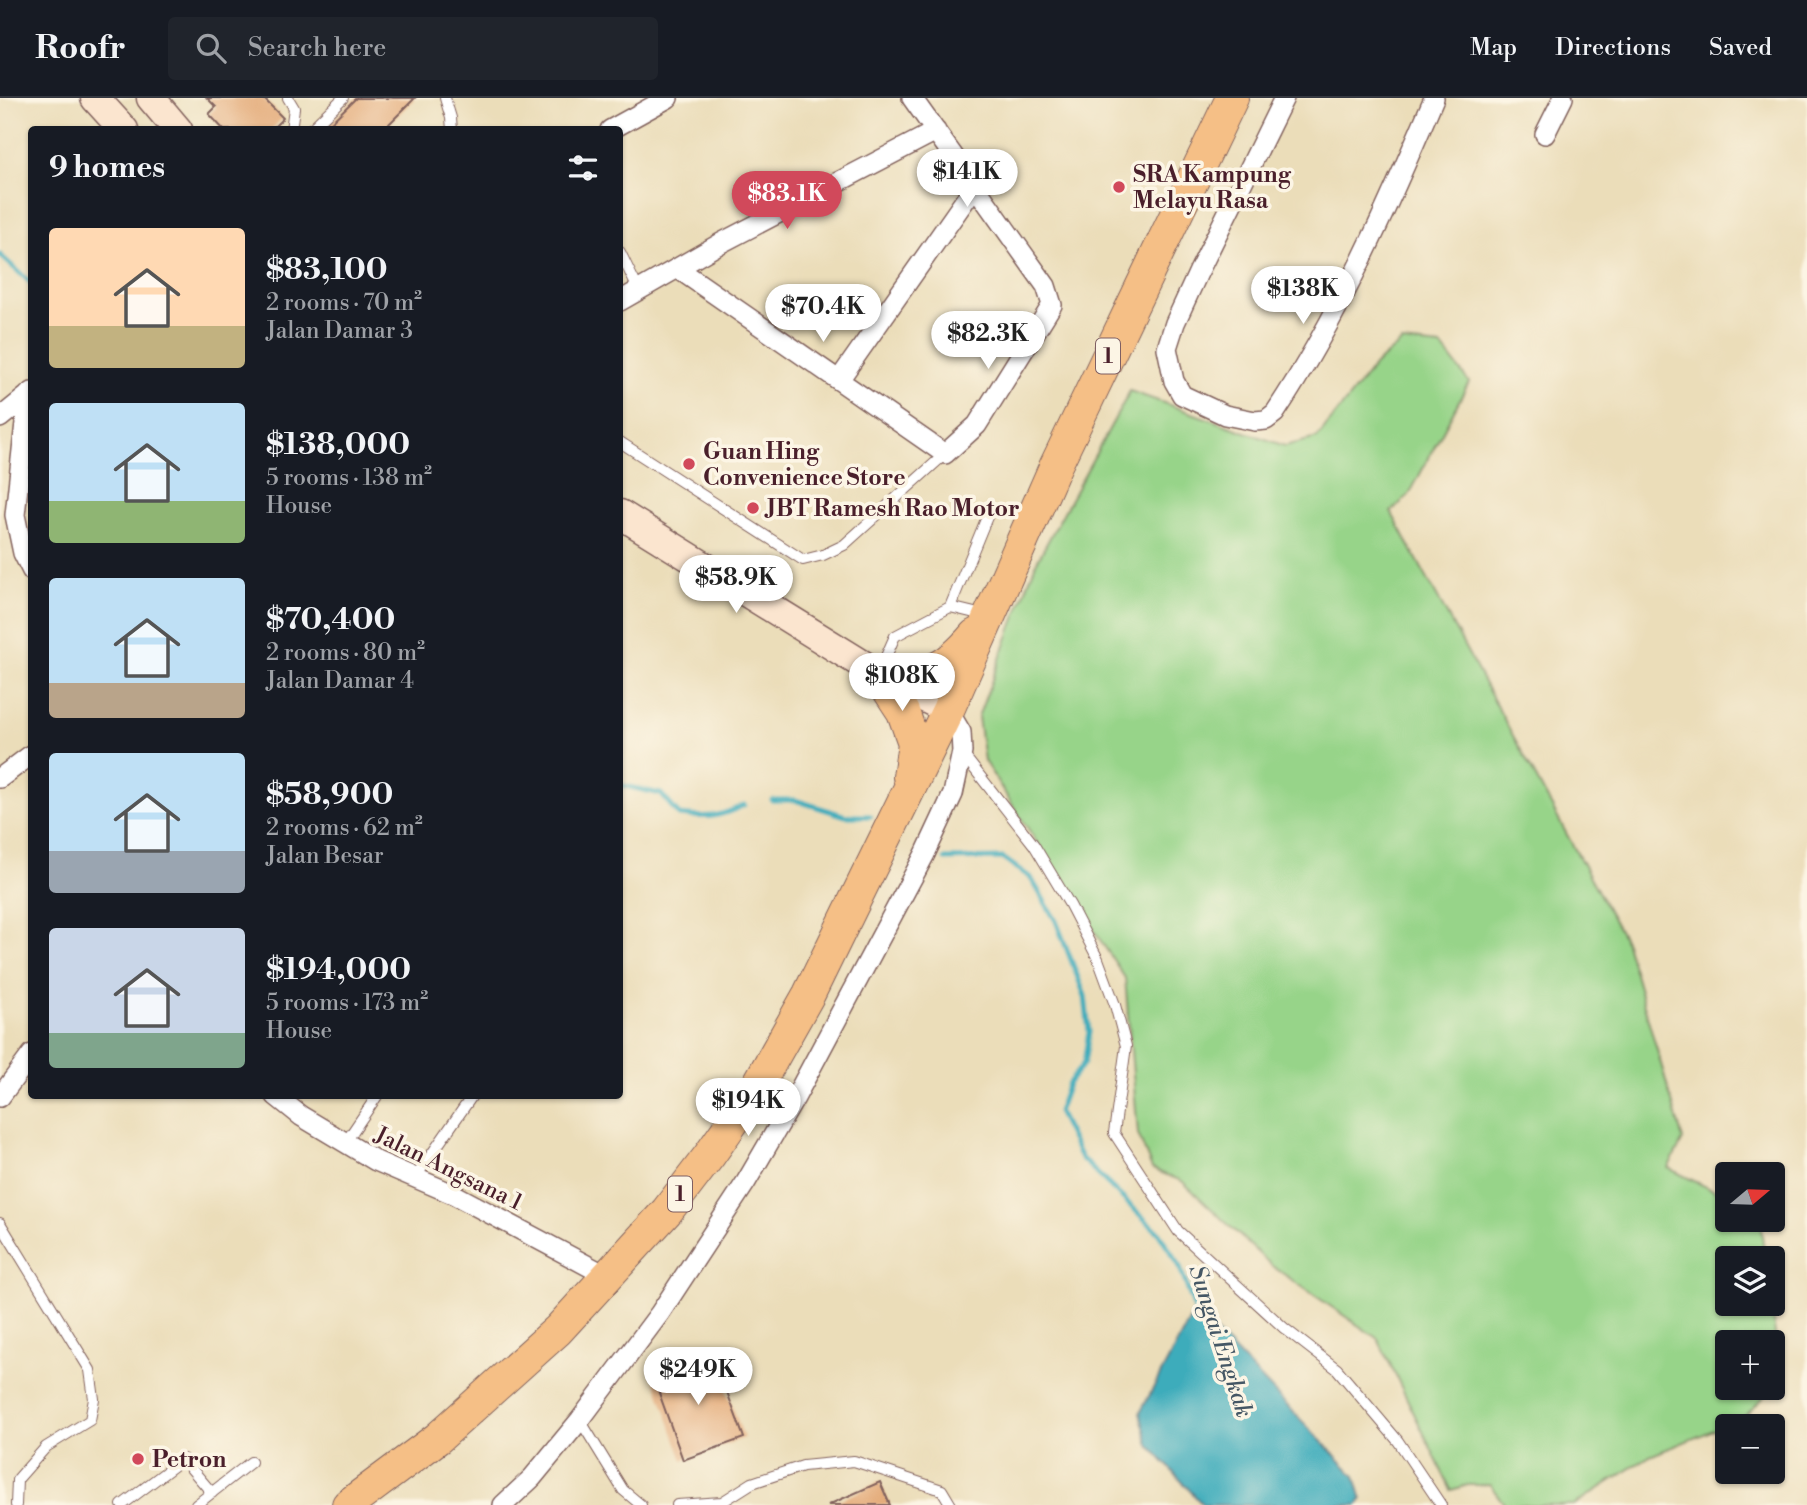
<!DOCTYPE html>
<html lang="en">
<head>
<meta charset="utf-8">
<style>
	body { margin:0; font-family:"Libre Bodoni",serif; background:#20242c; color:#f1f3f6; height:100vh; display:flex; flex-direction:column; font-size:26px; white-space:nowrap }
	* { box-sizing:border-box; margin:0 }
	p { font-size:23px; color:#9ea1a6 }
	.icon { flex:none; width:38px; height:38px; fill:none; stroke:currentColor; stroke-width:2; stroke-linecap:round; stroke-linejoin:round }
	.map { position:relative; flex:1; overflow:hidden }
	.details { position:absolute; left:28px; top:28px; width:595px; height:973px; display:flex; flex-direction:column; background:#171b24; border-radius:7px; box-shadow:0 2px 5px #0004 }
	.details>* { flex:none }
	.needle { width:46px; rotate:71deg }
	.buttons { position:absolute; left:1715px; top:1064px; display:grid; gap:14px }
	.buttons a { display:grid; place-items:center; width:70px; height:70px; border-radius:7px; background:#171b24; box-shadow:0 2px 5px #0004; font-size:35px }
	.price { position:absolute; translate:-50% -60px; padding:0 16px; border-radius:24px; background:#fff; color:#222; font-size:23px; line-height:46px; filter:drop-shadow(0 2px 4px #0008) }
	.price::after { content:''; position:absolute; left:50%; top:42px; width:21px; height:16px; margin-left:-10px; background:inherit; clip-path:polygon(0 0,100% 0,50% 100%) }
	.price.on { background:#d1495b; color:#fff }
	ul { padding:0; list-style:none }
	li { display:flex; align-items:center; gap:21px; height:175px; padding:0 21px }
	li span { display:grid; place-items:center; flex:none; width:196px; height:140px; border-radius:7px; color:#555 }
	li>.icon { margin-inline-start:auto }
	span .icon { width:84px; height:84px; fill:#fffc; stroke-width:1 }
	li b { font-size:30px }
	h2 { display:flex; justify-content:space-between; align-items:center; height:84px; padding:0 21px; font-size:30px }
	header { display:flex; align-items:center; gap:42px; box-sizing:border-box; height:98px; padding:0 35px; background:#171b24; border-bottom:2px solid #363941 }
	header strong { font-size:33px }
	nav { display:flex; gap:38px; margin-inline-start:auto; font-size:24px }
	.search { width:490px; height:63px; background:#20242c; display:flex; align-items:center; gap:18px; box-sizing:border-box; padding:0 24px; border-radius:7px; color:#9ea1a6; font-size:26px }
	.map>svg:first-child { display:block }
	.green { fill:#97d489; stroke:#707a5a; stroke-width:2 }
	.water { fill:#3dacbb; stroke:#446673; stroke-width:2 }
	.lines { fill:none; stroke-linecap:round; stroke-linejoin:round }
	.stream { stroke:#3dacbb; stroke-width:5 }
	.building { fill:#e4ab79 }
	.lane-casing { stroke:#82625d; stroke-width:12 }
	.street-casing { stroke:#82625d; stroke-width:22 }
	.secondary-casing { stroke:#82625d; stroke-width:31 }
	.primary-casing { stroke:#82625d; stroke-width:34 }
	.lane { stroke:#fff; stroke-width:10 }
	.street { stroke:#fff; stroke-width:19 }
	.secondary { stroke:#fbe5cf; stroke-width:28 }
	.primary { stroke:#f5bf86; stroke-width:32 }
	.poi-dot { fill:#d1495b; stroke:#fcf5e5; stroke-width:2.5 }
	.labels { text-anchor:middle; stroke-width:7; stroke-linejoin:round; paint-order:stroke }
	.shield { fill:#fcf5e5; stroke:#7f5f63; stroke-width:2 }
	.shield-label { font-size:21px; font-weight:bold; fill:#4a1f2b }
	.poi-label { font-size:23px; font-weight:bold; fill:#4a1f2b; stroke:#fcf5e5; text-anchor:start }
	.street-label { font-size:23px; fill:#4a1f2b; stroke:#fcf5e5 }
	.water-label { font-size:24px; font-style:italic; fill:#455765; stroke:#fcf5e5 }
</style>
</head>
<body>
<header>
<strong>Roofr</strong>
<div class="search"><svg class="icon" aria-label="search" viewBox="0 0 24 24"><circle cx="10" cy="10" r="6"/><path d="M15 15l6 6"/></svg>Search here</div>
<nav><a>Map</a><a>Directions</a><a>Saved</a></nav>
</header>
<div class="map">
<svg width="1807" height="1407" viewBox="0 0 1807 1407">
	<rect width="100%" height="100%" fill="#fcf5e5"/>
	<filter id="ink" filterUnits="userSpaceOnUse"><feTurbulence type="fractalNoise" baseFrequency=".0143" numOctaves="2"/><feDisplacementMap in="SourceGraphic" scale="14" xChannelSelector="R" yChannelSelector="G"/><feConvolveMatrix kernelMatrix="1 2 1 2 8 2 1 2 1" color-interpolation-filters="sRGB"/></filter>
	<filter id="wash" filterUnits="userSpaceOnUse"><feTurbulence type="fractalNoise" baseFrequency=".00686" numOctaves="4" result="noise"/><feDisplacementMap in="SourceGraphic" scale="28" xChannelSelector="R" yChannelSelector="G"/><feGaussianBlur stdDeviation="1.57" result="paint"/><feColorMatrix in="noise" values="0 0 0 0 0 0 0 0 0 0 0 0 0 0 0 0 0 1.4 0 .05"/><feComposite in="paint" operator="in"/></filter>
	<g filter="url(#wash)">
		<rect width="100%" height="100%" fill="#ebddb9"/>
		<path class="green" d="M 1402,244 L 1441,248 L 1469,284 L 1409,397 L 1391,414 L 1626,845 L 1683,1042 L 1668,1070 L 1727,1099 L 1727,1122 L 1760,1122 L 1765,1160 L 1727,1160 L 1727,1206 L 1771,1206 L 1781,1281 L 1773,1290 L 1773,1244 L 1727,1244 L 1727,1290 L 1773,1290 L 1743,1320 L 1650,1358 L 1574,1407 L 1505,1407 L 1490,1387 L 1468,1387 L 1451,1392 L 1378,1241 L 1272,1168 L 1182,1083 L 1152,1071 L 1138,1036 L 1125,880 L 984,663 L 978,619 L 1036,465 L 1130,293 L 1285,348 L 1317,340 L 1375,267 Z"/>
		<path class="water" d="M 1195,1212 L 1355,1378 L 1362,1402 L 1358,1407 L 1203,1407 L 1149,1347 L 1140,1315 Z"/>
		<g class="lines">
			<path class="stream" d="M 0,157 L 32,186
				M 620,687 L 661,696 L 679,717 C 708,720 718,720 744,707
				M 772,702 L 795,702 L 846,718 L 870,718
				M 945,761 L 1003,760 L 1031,780 L 1056,823 L 1085,898 L 1089,934 L 1084,965 L 1068,986 L 1058,1014 L 1081,1060 L 1159,1135 L 1179,1167 L 1197,1217"/>
		</g>
		<g id="blocks">
			<path class="building" d="M 207,0 L 263,0 L 283,20 L 271,32 L 224,32 L 209,16 L 216,9 Z
				M 356,0 L 415,0 L 383,32 L 323,32 Z
				M 713,1256 L 744,1340 L 683,1362 L 653,1278 Z
				M 880,1384 L 890,1407 L 828,1407 Z"/>
		</g>
	</g>
	<g filter="url(#ink)">
		<use href="#blocks" fill-opacity="0" stroke="#82625d" stroke-width="2"/>
		<g class="lines">
			<g class="lane-casing">
				<path id="lane" d="M 288,0 L 294,10 L 291,32
					M 445,0 L 451,20 L 452,32
					M 310,32 L 343,0
					M 620,154 L 638,191
					M 620,344 L 803,462 L 823,457 L 844,447 L 945,356
					M 950,509 L 983,517
					M 880,572 L 895,538 L 950,509 L 987,419
					M 962,655 L 1034,747 L 1070,807 L 1098,861 L 1115,907 L 1126,948 L 1114,1035 L 1178,1133 L 1284,1230 L 1337,1271 L 1398,1343 L 1441,1407
					M 345,1045 L 377,998
					M 415,1080 L 472,998
					M 0,1125 L 90,1272 L 94,1301 L 90,1322 L 46,1349 L 17,1382 L 16,1407
					M 580,1322 L 623,1392 L 641,1407
					M 122,1407 L 183,1361 L 212,1395
					M 196,1407 L 251,1364
					M 677,1407 L 722,1404 L 752,1385 L 803,1368 L 854,1363 L 942,1392 L 951,1407"/>
			</g>
			<g class="street-casing">
				<path id="street" d="M 1284,0 L 1199,173 L 1175,225 L 1167,250 L 1174,283 L 1182,297 L 1225,317 L 1255,323 L 1266,322 L 1275,315 C 1340,217 1388,108 1434,0
					M 610,32 L 668,0
					M 1545,36 L 1563,0
					M 677,170 L 945,356 L 977,327 L 1052,207 L 1046,188 L 912,0
					M 620,203 L 721,145 L 936,33
					M 839,282 L 975,88
					M 28,297 L 15,417 L 23,455 L 32,473
					M 0,320 L 32,294
					M 0,680 L 32,656
					M 276,998 L 301,1018 L 376,1063 L 455,1097 L 607,1178
					M 0,999 L 32,956
					M 503,1407 L 532,1380 L 580,1322 L 660,1215 L 746,1084 L 795,1000 L 925,756 L 953,696 L 962,654 L 961,634 L 948,612"/>
			</g>
			<g class="secondary-casing">
				<path id="secondary" d="M 95,0 L 124,32
					M 151,0 L 178,32
					M 620,416 L 878,576 L 948,612"/>
			</g>
			<g class="primary-casing">
				<path id="primary" d="M 878,576 L 903,614 L 914,645 L 909,679
					M 878,576 C 926,579 943,575 975,537
					M 348,1407 L 438,1340 L 558,1232 L 667,1113 L 709,1058 L 755,992 L 809,896 L 948,612 L 1055,369 L 1232,0"/>
			</g>
			<use href="#lane" class="lane"/>
			<use href="#street" class="street"/>
			<use href="#secondary" class="secondary"/>
			<use href="#primary" class="primary"/>
		</g>
	</g>
	<g class="poi-dot">
		<circle cx="1119" cy="89" r="7"/>
		<circle cx="689" cy="366" r="7"/>
		<circle cx="753" cy="410" r="7"/>
		<circle cx="138" cy="1361" r="7"/>
	</g>
	<g class="labels">
		<g class="shield">
			<rect x="1096" y="240.5" width="24" height="35" rx="5"/>
			<rect x="668" y="1078.5" width="24" height="35" rx="5"/>
		</g>
		<g class="shield-label">
			<text x="1108" y="265">1</text>
			<text x="680" y="1103">1</text>
		</g>
		<g class="poi-label">
			<text x="1133" y="84">SRA Kampung<tspan x="1133" dy="26">Melayu Rasa</tspan></text>
			<text x="703" y="361">Guan Hing<tspan x="703" dy="26">Convenience Store</tspan></text>
			<text x="767" y="418">JBT Ramesh Rao Motor</text>
			<text x="152" y="1369">Petron</text>
		</g>
		<g class="street-label">
			<text transform="translate(449 1070) rotate(26)" y="8">Jalan Angsana 1</text>
		</g>
		<g class="water-label">
			<text transform="translate(1221 1243) rotate(72)" y="8">Sungai Engkak</text>
		</g>
	</g>
</svg>
<div class="buttons">
<a><svg class="needle" viewBox="-14 -14 28 28"><path d="M0-13l5 13h-10z" fill="#e53935"/><path d="M0 13l5-13h-10z" fill="#9ea1a6"/></svg></a>
<a><svg class="icon" aria-label="layers" viewBox="0 0 24 24"><path d="M12 4l9 5-9 5-9-5zM3 14l9 5 9-5"/></svg></a>
<a>+</a>
<a>−</a>
</div>
<b class="price" style="left:967px;top:111px">$141K</b>
<b class="price on" style="left:787px;top:133px">$83.1K</b>
<b class="price" style="left:1303px;top:228px">$138K</b>
<b class="price" style="left:823px;top:246px">$70.4K</b>
<b class="price" style="left:988px;top:273px">$82.3K</b>
<b class="price" style="left:736px;top:517px">$58.9K</b>
<b class="price" style="left:902px;top:615px">$108K</b>
<b class="price" style="left:748px;top:1040px">$194K</b>
<b class="price" style="left:698px;top:1309px">$249K</b>
<section class="details">
<h2>9 homes<svg class="icon" aria-label="filters" viewBox="0 0 24 24"><path d="M4 7h16M4 17h16"/><circle cx="9" cy="7" r="2"/><circle cx="15" cy="17" r="2"/></svg></h2>
<ul>
<li><span style="background:linear-gradient(#ffd9b3 70%,#c2b280 0)"><svg class="icon" aria-label="home" viewBox="0 0 24 24"><path d="M3 11l9-7 9 7M6 9v11h12V9"/></svg></span><div><b>$83,100</b><p>2 rooms · 70 m²</p><p>Jalan Damar 3</p></div></li>
<li><span style="background:linear-gradient(#bfe0f5 70%,#8fb573 0)"><svg class="icon" aria-label="home" viewBox="0 0 24 24"><path d="M3 11l9-7 9 7M6 9v11h12V9"/></svg></span><div><b>$138,000</b><p>5 rooms · 138 m²</p><p>House</p></div></li>
<li><span style="background:linear-gradient(#bfe0f5 75%,#b9a48a 0)"><svg class="icon" aria-label="home" viewBox="0 0 24 24"><path d="M3 11l9-7 9 7M6 9v11h12V9"/></svg></span><div><b>$70,400</b><p>2 rooms · 80 m²</p><p>Jalan Damar 4</p></div></li>
<li><span style="background:linear-gradient(#bfe0f5 70%,#9aa5b1 0)"><svg class="icon" aria-label="home" viewBox="0 0 24 24"><path d="M3 11l9-7 9 7M6 9v11h12V9"/></svg></span><div><b>$58,900</b><p>2 rooms · 62 m²</p><p>Jalan Besar</p></div></li>
<li><span style="background:linear-gradient(#c9d6e8 75%,#7fa58c 0)"><svg class="icon" aria-label="home" viewBox="0 0 24 24"><path d="M3 11l9-7 9 7M6 9v11h12V9"/></svg></span><div><b>$194,000</b><p>5 rooms · 173 m²</p><p>House</p></div></li>
</ul>
</section>
</div>
</body>
</html>
